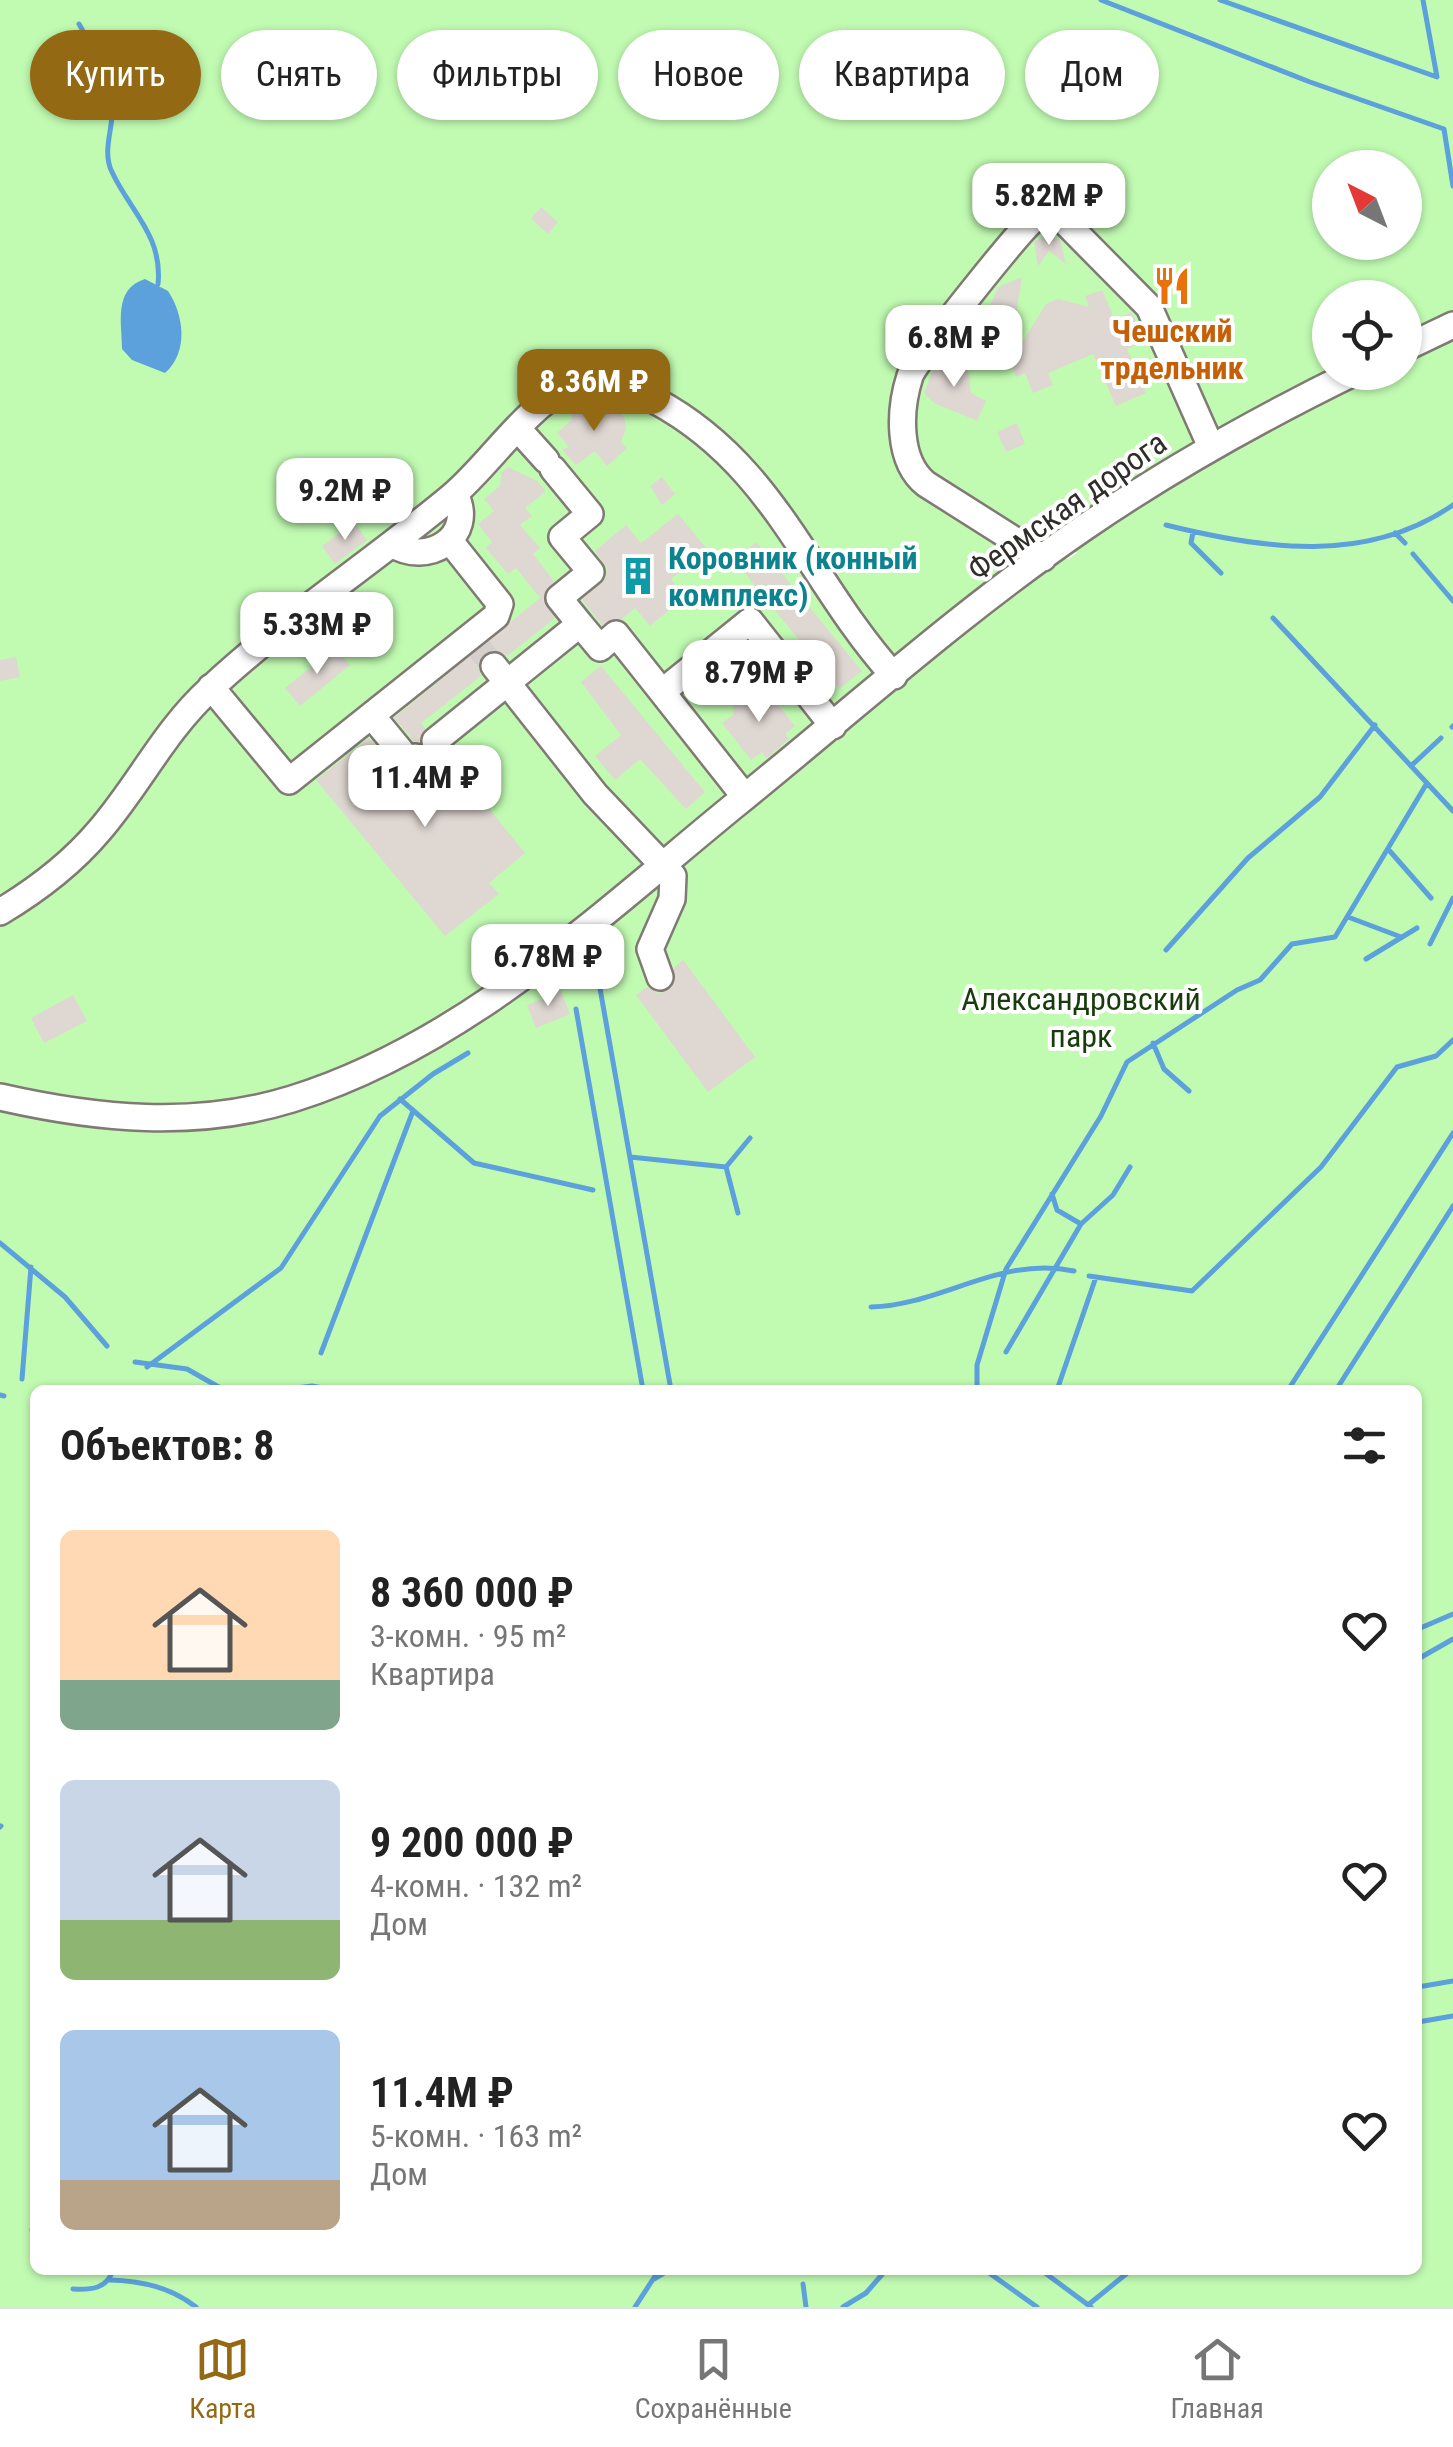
<!DOCTYPE html>
<html lang="ru">
<head>
<meta charset="utf-8">
<style>
	body { margin:0; font-family:"Roboto Condensed",sans-serif; background:#f6f6f6; color:#222; height:100vh; display:flex; flex-direction:column; font-size:38px; white-space:nowrap }
	* { box-sizing:border-box; margin:0 }
	p { font-size:32px; color:#767676 }
	.icon { flex:none; width:55px; height:55px; fill:none; stroke:currentColor; stroke-width:2; stroke-linecap:round; stroke-linejoin:round }
	.map { position:relative; flex:1; overflow:hidden }
	.sheet { position:absolute; left:30px; top:1385px; width:1392px; height:890px; display:flex; flex-direction:column; background:#fff; border-radius:15px; box-shadow:0 2px 8px #0004 }
	.sheet>* { flex:none }
	.hud { position:absolute; left:30px; top:30px; width:1395px; height:90px; display:flex; gap:20px }
	.needle { width:65px; rotate:318deg }
	.buttons { position:absolute; left:1312px; top:150px; display:grid; gap:20px }
	.buttons a { display:grid; place-items:center; width:110px; height:110px; border-radius:50%; background:#fff; box-shadow:0 2px 8px #0004; font-size:50px }
	.price { position:absolute; translate:-50% -85px; padding:0 22px; border-radius:20px; background:#fff; color:#222; font-size:32px; line-height:65px; filter:drop-shadow(0 2px 5px #0008) }
	.price::after { content:''; position:absolute; left:50%; top:60px; width:30px; height:22px; margin-left:-15px; background:inherit; clip-path:polygon(0 0,100% 0,50% 100%) }
	.price.selected { background:#936a13; color:#fff }
	ul { padding:0; list-style:none }
	li { display:flex; align-items:center; gap:30px; height:250px; padding:0 30px }
	li span { display:grid; place-items:center; flex:none; width:280px; height:200px; border-radius:15px; color:#555 }
	li>.icon { margin-inline-start:auto }
	span .icon { width:120px; height:120px; fill:#fffc; stroke-width:1 }
	li b { font-size:42px }
	h2 { display:flex; justify-content:space-between; align-items:center; height:120px; padding:0 30px; font-size:42px }
	.pill { padding:0 35px; border-radius:45px; background:#fff; box-shadow:0 2px 8px #0004; font-size:35px; line-height:90px }
	.pill.selected { background:#936a13; color:#fff }
	.menu { display:flex; justify-content:space-around; align-items:center; height:140px; border-top:2px solid #e0e0e0; background:#fff; font-size:28px; color:#767676 }
	.menu a { display:grid; justify-items:center; gap:5px }
	.menu .selected { color:#936a13 }
	.map>svg:first-child { display:block }
	.green { fill:#c1fbb2; fill-rule:evenodd }
	.water { fill:#5ca0dc }
	.lines { fill:none; stroke-linecap:round; stroke-linejoin:round }
	.stream { stroke:#5ca0dc; stroke-width:5 }
	.building { fill:#dfd7d2 }
	.minor-tunnel { stroke:#d5d0cd; stroke-width:25; stroke-dasharray:25 12; stroke-linecap:butt }
	.minor-casing { stroke:#807974; stroke-width:30 }
	.minor { stroke:#fff; stroke-width:25 }
	.labels { text-anchor:middle; stroke-width:8; stroke-linejoin:round; paint-order:stroke }
	.food-label { font-size:32px; font-weight:bold; fill:#c56008; stroke:#fff }
	.street-label { font-size:32px; fill:#302e2b; stroke:#fff }
	.culture-label { font-size:32px; font-weight:bold; fill:#0d838f; stroke:#fff; text-anchor:start }
	.park-label { font-size:32px; fill:#183c0c; stroke:#fff }
</style>
</head>
<body>
<div class="map">
<svg width="1453" height="2307" viewBox="0 0 1453 2307">
	<rect width="100%" height="100%" fill="#fef9f6"/>
	<path class="green" d="M 0,0 L 1453,0 L 1453,315 L 1405,338 L 1405,298 L 1330,298 L 1330,372 L 1223,428 L 486,990 L 365,1061 L 260,1098 L 163,1110 L 0,1090 ZM 1330,168 L 1405,168 L 1405,242 L 1330,242 Z
		M 1453,336 L 1453,2307 L 0,2307 L 0,1105 L 80,1122 L 331,1095 L 668,871 L 1061,554 L 1068,559 L 1077,553 L 1071,548 L 1112,518 L 1307,406 L 1375,373 L 1405,372 L 1405,358 ZM 35,1390 L 1418,1390 L 1418,2270 L 35,2270 Z"/>
	<path class="water" d="M 145,279 L 168,291 C 184,315 189,352 165,373 L 132,360 L 122,349 C 122,323 113,289 145,279 Z"/>
	<g class="lines">
		<path class="stream" d="M 1101,0 L 1310,82 L 1444,129 L 1453,186
			M 1220,0 L 1437,77 L 1423,0
			M 79,24 C 93,48 108,74 112,103 C 115,125 101,150 112,172 C 130,211 163,236 158,284
			M 1166,525 C 1262,549 1367,565 1453,505
			M 1193,532 L 1191,543 L 1221,573
			M 1395,533 L 1405,543
			M 1413,554 L 1453,601
			M 1273,618 L 1453,811
			M 1452,727 L 1453,726
			M 1412,765 L 1441,738
			M 1388,849 L 1431,898
			M 1348,917 L 1401,937
			M 1430,944 L 1453,898
			M 1166,950 L 1248,858 L 1320,797 L 1375,725
			M 1366,959 L 1417,928
			M 598,977 L 671,1390
			M 576,1009 L 643,1390
			M 1153,1043 L 1164,1069 L 1189,1091
			M 400,1099 L 474,1163 L 593,1190
			M 630,1157 L 726,1167 L 750,1138
			M 726,1167 L 738,1213
			M 1052,1194 L 1057,1210 L 1081,1224
			M 0,1243 L 65,1297 L 107,1346
			M 1089,1276 L 1192,1291 L 1321,1167 L 1397,1067 L 1436,1056 L 1453,1040
			M 871,1307 C 942,1305 1001,1255 1074,1271
			M 1006,1352 L 1081,1224 L 1113,1195 L 1130,1167
			M 321,1353 L 413,1111
			M 135,1362 L 187,1369 L 224,1390
			M 147,1367 L 281,1268 L 380,1116 L 433,1074 L 468,1053
			M 22,1379 L 31,1267
			M 281,1390 L 312,1386 L 334,1390
			M 977,1390 L 977,1365 L 1006,1269 L 1101,1116 L 1127,1062 L 1237,990 L 1260,980 L 1292,944 L 1335,937 L 1427,783
			M 1057,1390 L 1096,1277
			M 1288,1390 L 1453,1133
			M 1336,1390 L 1453,1206
			M 0,1395 L 4,1396
			M 1418,1629 L 1453,1614
			M 1418,1659 L 1453,1639
			M 0,1827 L 1,1826
			M 1418,1987 L 1453,1981
			M 1418,2022 L 1453,2016
			M 32,2230 L 35,2229
			M 985,2270 L 1037,2307
			M 1041,2270 L 1091,2307
			M 654,2279 L 669,2270
			M 110,2280 C 142,2281 170,2287 196,2307
			M 803,2284 L 806,2307
			M 73,2289 C 91,2290 107,2289 113,2270
			M 1088,2305 L 1131,2270
			M 635,2307 L 659,2270
			M 843,2307 L 866,2293 L 886,2270"/>
	</g>
	<path class="building" d="M 541,207 L 558,222 L 548,234 L 531,219 Z
		M 1048,233 L 1060,240 L 1066,264 L 1049,251 L 1038,266 L 1034,242 Z
		M 1022,277 L 1009,360 L 988,311 L 998,287 Z
		M 1102,290 L 1115,320 L 1131,312 L 1139,326 L 1146,341 L 1127,349 L 1146,393 L 1116,406 L 1093,354 L 1048,373 L 1053,385 L 1033,393 L 1025,373 L 1016,377 L 1010,362 L 1046,304 L 1058,299 L 1089,307 L 1085,296 Z
		M 956,352 L 969,374 L 971,393 L 986,401 L 977,421 L 934,403 L 924,393 L 933,370 L 945,367 Z
		M 578,404 L 595,411 L 615,409 L 624,417 L 626,429 L 621,442 L 627,448 L 607,466 L 595,451 L 576,465 L 562,450 L 569,447 L 557,433 L 572,420 L 571,411 Z
		M 1017,423 L 1025,444 L 1006,452 L 997,432 Z
		M 508,467 L 537,481 L 546,491 L 525,508 L 532,516 L 520,525 L 540,548 L 533,554 L 554,581 L 543,600 L 555,618 L 507,656 L 493,650 L 483,654 L 478,667 L 481,676 L 421,723 L 425,728 L 419,742 L 414,741 L 394,718 L 540,598 L 516,568 L 508,574 L 486,548 L 492,542 L 478,524 L 494,511 L 484,499 L 500,486 L 501,473 Z
		M 662,477 L 675,494 L 662,505 L 650,486 Z
		M 678,514 L 707,549 L 671,579 L 685,597 L 650,626 L 635,608 L 622,619 L 602,625 L 582,600 L 606,577 L 607,568 L 595,551 L 626,525 L 641,543 Z
		M 354,522 L 367,540 L 335,564 L 322,546 Z
		M 756,542 L 862,671 L 839,689 L 734,560 Z
		M 335,648 L 350,665 L 300,706 L 285,688 Z
		M 16,657 L 20,677 L 0,681 L 0,660 Z
		M 601,666 L 705,792 L 686,809 L 640,759 L 615,780 L 595,756 L 621,735 L 581,682 Z
		M 766,689 L 795,726 L 785,734 L 789,739 L 767,758 L 762,752 L 751,760 L 722,723 L 733,715 L 734,703 L 747,694 L 757,697 Z
		M 369,738 L 404,776 L 418,775 L 431,756 L 445,754 L 525,853 L 489,883 L 499,894 L 445,936 L 316,780 Z
		M 683,960 L 755,1057 L 708,1092 L 636,995 L 647,987 L 658,993 L 672,988 L 674,967 Z
		M 561,991 L 570,1014 L 536,1028 L 527,1005 Z
		M 73,995 L 87,1021 L 44,1043 L 31,1018 Z"/>
	<g class="lines">
		<path class="minor-tunnel" d="M 478,647 L 494,666"/>
		<g class="minor-casing">
			<path id="minor" d="M 1405,348 L 1453,325
				M 519,430 L 546,460
				M 553,469 L 590,514 L 562,537 L 591,572 L 559,598 L 580,624
				M 392,544 C 427,567 477,537 455,494
				M 1043,558 L 926,484 C 897,461 899,410 910,376 C 915,361 1019,231 1034,219 L 1050,216 L 1065,222 L 1149,307 L 1211,447
				M 494,666 L 595,794 L 673,876 L 672,899 L 650,949 L 660,977
				M 211,687 L 289,781 L 496,616 L 500,604 L 450,541
				M 372,716 L 409,761 L 415,757
				M 435,741 L 580,624 L 600,648 L 616,634 L 662,692
				M 745,797 L 662,692 L 750,621 L 833,726
				M 0,912 C 35,891 72,863 99,831 C 139,785 164,731 210,689 C 285,619 373,562 452,496 C 488,466 526,407 567,388 C 593,376 631,387 654,400 C 775,464 808,581 894,676
				M 0,1097 C 97,1119 195,1129 292,1099 C 463,1046 599,916 735,805 C 850,712 962,611 1085,527 C 1171,468 1261,418 1355,372"/>
		</g>
		<use href="#minor" class="minor"/>
	</g>
	<defs>
		<g id="restaurant-bare" transform="scale(3)"><path d="M-5-6h1v4h1v-4h1v4h1v-4h1v5L-1.5 .5V6h-2V.5L-5-1ZM5-6V6H3V1.5H1.5Q1.5-4 5-6Z" fill="#e8710a" stroke="#fff" stroke-width="2.5" paint-order="stroke"/></g>
		<g id="building-bare" transform="scale(3)"><path d="M-4-6H4V6H1V3H-1V6H-4ZM-2.5-4.3h1.7v1.8h-1.7ZM.8-4.3h1.7v1.8H.8ZM-2.5-1h1.7V.8h-1.7ZM.8-1h1.7V.8H.8Z" fill="#0f9aa8" stroke="#fff" stroke-width="2.5" paint-order="stroke"/></g>
	</defs>
	<g fill-rule="evenodd">
		<use href="#restaurant-bare" x="1172" y="286"/>
		<use href="#building-bare" x="638" y="576"/>
	</g>
	<g class="labels">
		<g class="food-label">
			<text x="1172" y="342">Чешский<tspan x="1172" dy="37">трдельник</tspan></text>
		</g>
		<g class="street-label">
			<text transform="translate(1067 506) rotate(-35)" y="11">Фермская дорога</text>
		</g>
		<g class="culture-label">
			<text x="668" y="569">Коровник (конный<tspan x="668" dy="37">комплекс)</tspan></text>
		</g>
		<g class="park-label">
			<text x="1081" y="1010">Александровский<tspan x="1081" dy="37">парк</tspan></text>
		</g>
	</g>
</svg>
<div class="buttons">
<a><svg class="needle" viewBox="-14 -14 28 28"><path d="M0-13l5 13h-10z" fill="#e53935"/><path d="M0 13l5-13h-10z" fill="#767676"/></svg></a>
<a><svg class="icon" aria-label="locate" viewBox="0 0 24 24"><circle cx="12" cy="12" r="6"/><path d="M12 2v4M12 18v4M2 12h4M18 12h4"/></svg></a>
</div>
<b class="price" style="left:1049px;top:248px">5.82M ₽</b>
<b class="price" style="left:954px;top:390px">6.8M ₽</b>
<b class="price selected" style="left:594px;top:434px">8.36M ₽</b>
<b class="price" style="left:345px;top:543px">9.2M ₽</b>
<b class="price" style="left:317px;top:677px">5.33M ₽</b>
<b class="price" style="left:759px;top:725px">8.79M ₽</b>
<b class="price" style="left:425px;top:830px">11.4M ₽</b>
<b class="price" style="left:548px;top:1009px">6.78M ₽</b>
<div class="hud">
<a class="pill selected">Купить</a>
<a class="pill">Снять</a>
<a class="pill">Фильтры</a>
<a class="pill">Новое</a>
<a class="pill">Квартира</a>
<a class="pill">Дом</a>
</div>
<section class="sheet">
<h2>Объектов: 8<svg class="icon" aria-label="filters" viewBox="0 0 24 24"><path d="M4 7h16M4 17h16"/><circle cx="9" cy="7" r="2"/><circle cx="15" cy="17" r="2"/></svg></h2>
<ul>
<li><span style="background:linear-gradient(#ffd9b3 75%,#7fa58c 0)"><svg class="icon" aria-label="home" viewBox="0 0 24 24"><path d="M3 11l9-7 9 7M6 9v11h12V9"/></svg></span><div><b>8 360 000 ₽</b><p>3-комн. · 95 m²</p><p>Квартира</p></div><svg class="icon" aria-label="heart" viewBox="0 0 24 24"><path d="M12 20l-8-8c-3-5 5-10 8-4 3-6 11-1 8 4z"/></svg></li>
<li><span style="background:linear-gradient(#c9d6e8 70%,#8fb573 0)"><svg class="icon" aria-label="home" viewBox="0 0 24 24"><path d="M3 11l9-7 9 7M6 9v11h12V9"/></svg></span><div><b>9 200 000 ₽</b><p>4-комн. · 132 m²</p><p>Дом</p></div><svg class="icon" aria-label="heart" viewBox="0 0 24 24"><path d="M12 20l-8-8c-3-5 5-10 8-4 3-6 11-1 8 4z"/></svg></li>
<li><span style="background:linear-gradient(#a9c7e8 75%,#b9a48a 0)"><svg class="icon" aria-label="home" viewBox="0 0 24 24"><path d="M3 11l9-7 9 7M6 9v11h12V9"/></svg></span><div><b>11.4M ₽</b><p>5-комн. · 163 m²</p><p>Дом</p></div><svg class="icon" aria-label="heart" viewBox="0 0 24 24"><path d="M12 20l-8-8c-3-5 5-10 8-4 3-6 11-1 8 4z"/></svg></li>
</ul>
</section>
</div>
<nav class="menu">
<a class="selected"><svg class="icon" aria-label="map" viewBox="0 0 24 24"><path d="M3 6l6-2 6 2 6-2v14l-6 2-6-2-6 2zM9 4v14M15 6v14"/></svg>Карта</a>
<a><svg class="icon" aria-label="saved" viewBox="0 0 24 24"><path d="M7 4h10v16l-5-4-5 4z"/></svg>Сохранённые</a>
<a><svg class="icon" aria-label="home" viewBox="0 0 24 24"><path d="M3 11l9-7 9 7M6 9v11h12V9"/></svg>Главная</a>
</nav>
</body>
</html>
